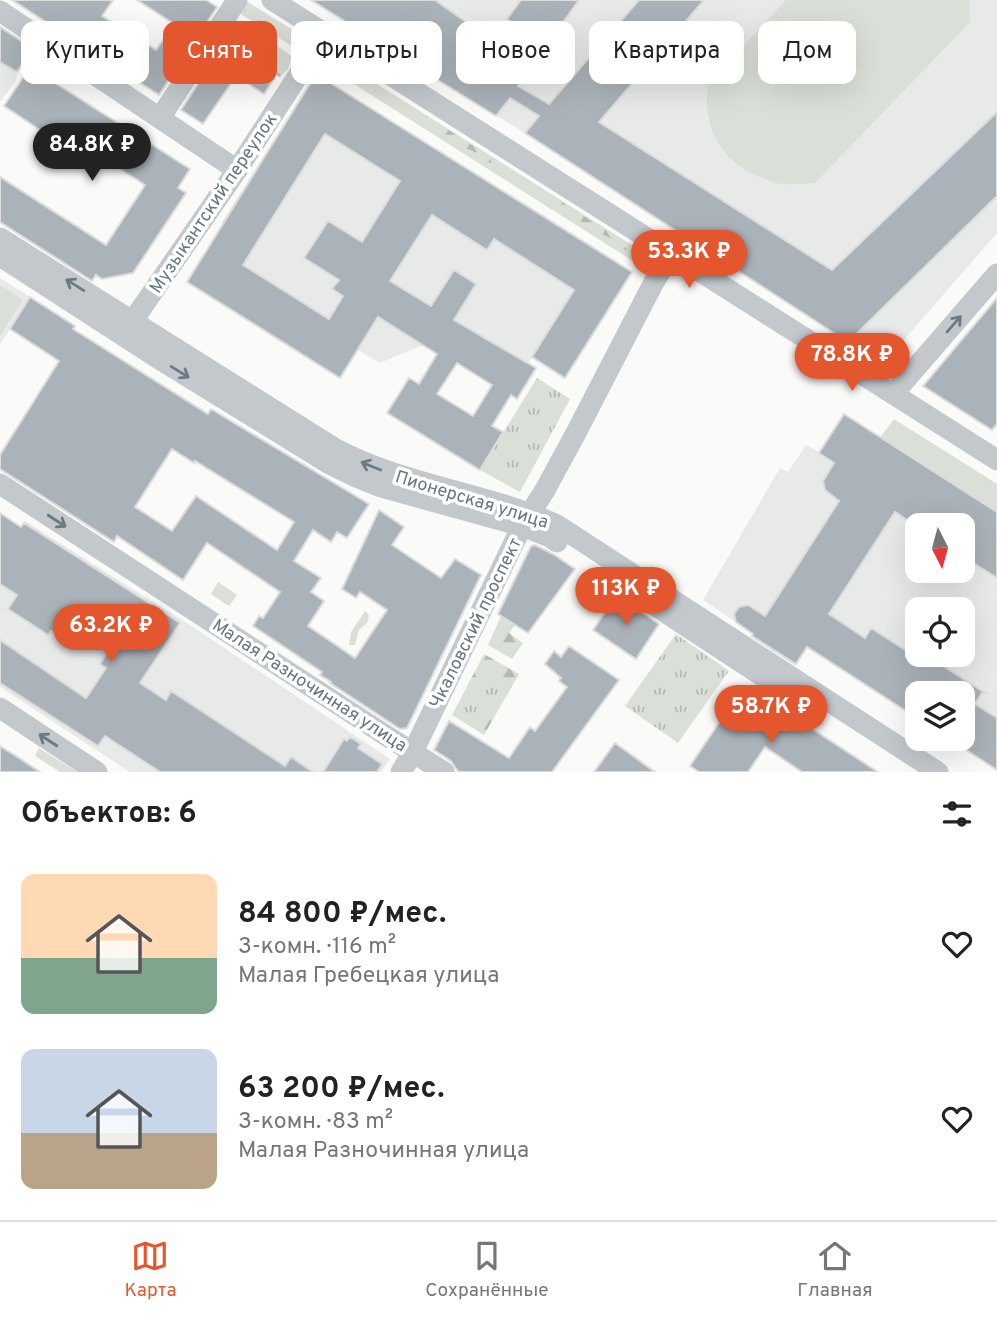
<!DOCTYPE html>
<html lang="ru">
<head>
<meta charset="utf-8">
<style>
	body { margin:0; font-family:Overpass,sans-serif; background:#f6f6f6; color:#222; height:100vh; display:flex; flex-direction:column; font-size:26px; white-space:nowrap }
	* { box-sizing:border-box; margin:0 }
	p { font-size:23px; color:#767676 }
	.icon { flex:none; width:38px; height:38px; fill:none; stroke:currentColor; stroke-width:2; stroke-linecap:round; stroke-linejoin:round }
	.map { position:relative; height:772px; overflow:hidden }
	.details { display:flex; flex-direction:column; background:#fff; flex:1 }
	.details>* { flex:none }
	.guide { position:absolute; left:21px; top:21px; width:956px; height:63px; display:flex; gap:14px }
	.needle { width:46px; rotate:174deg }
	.fabs { position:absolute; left:905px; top:513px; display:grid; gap:14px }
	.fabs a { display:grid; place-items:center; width:70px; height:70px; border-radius:14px; background:#fff; box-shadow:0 7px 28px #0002; font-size:35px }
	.price { position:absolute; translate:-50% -60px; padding:0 16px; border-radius:24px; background:#e4572e; color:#fff; font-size:23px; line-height:46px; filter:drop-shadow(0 2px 4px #0008) }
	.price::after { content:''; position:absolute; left:50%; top:42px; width:21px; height:16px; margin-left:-10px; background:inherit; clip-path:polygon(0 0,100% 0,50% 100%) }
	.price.on { background:#222; color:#fff }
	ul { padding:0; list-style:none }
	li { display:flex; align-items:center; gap:21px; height:175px; padding:0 21px }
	li span { display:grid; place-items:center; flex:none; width:196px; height:140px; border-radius:14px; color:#555 }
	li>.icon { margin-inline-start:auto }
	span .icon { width:84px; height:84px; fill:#fffc; stroke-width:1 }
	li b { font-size:30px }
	h2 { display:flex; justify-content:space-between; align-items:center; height:84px; padding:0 21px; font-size:30px }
	.tag { padding:0 24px; border-radius:14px; background:#fff; box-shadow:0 7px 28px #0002; font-size:24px; line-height:63px }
	.tag.on { background:#e4572e; color:#fff }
	.dock { display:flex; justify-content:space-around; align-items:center; height:98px; border-top:2px solid #e0e0e0; background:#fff; font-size:19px; color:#767676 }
	.dock a { display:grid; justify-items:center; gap:4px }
	.dock .on { color:#e4572e }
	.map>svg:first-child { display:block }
	.built { fill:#e8e9e9; fill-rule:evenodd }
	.grass { fill:#dadfd7 }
	.forest { fill:url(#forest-firs) }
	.park { fill:url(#park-tufts) }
	.building { fill:#aab3b9; stroke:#dcdcda; stroke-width:2; fill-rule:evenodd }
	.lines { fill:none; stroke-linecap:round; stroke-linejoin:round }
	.minor { stroke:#c3c8cc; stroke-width:21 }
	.oneway { stroke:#6a7a87 }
	.labels { text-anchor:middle; stroke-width:7; stroke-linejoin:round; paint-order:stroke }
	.street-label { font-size:18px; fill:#657683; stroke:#fff }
</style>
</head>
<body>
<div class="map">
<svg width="997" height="772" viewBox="0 0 997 772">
	<defs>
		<pattern id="forest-firs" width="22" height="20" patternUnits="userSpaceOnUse" patternTransform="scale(1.75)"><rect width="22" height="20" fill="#dadfd7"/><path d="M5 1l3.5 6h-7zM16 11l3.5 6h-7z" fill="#b4b9b4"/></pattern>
		<pattern id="park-tufts" width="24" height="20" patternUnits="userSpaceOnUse" patternTransform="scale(1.75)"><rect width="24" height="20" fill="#dadfd7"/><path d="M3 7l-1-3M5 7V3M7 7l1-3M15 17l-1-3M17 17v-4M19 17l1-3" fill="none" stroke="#b4b9b4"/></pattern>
	</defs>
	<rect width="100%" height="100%" fill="#fafaf8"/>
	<path class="built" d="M 336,0 L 997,0 L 997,233 L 883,364 L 525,133 L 346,23 L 329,11 Z
		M 0,26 L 33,47 L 17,71 L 16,81 L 0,102 Z
		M 316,74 L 632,272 L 565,378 L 533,357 L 528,363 L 454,320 L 423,345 L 380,363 L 358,350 L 340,378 L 187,282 L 212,242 L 230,229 L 221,224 Z
		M 0,278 L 30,297 L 0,345 Z
		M 845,414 L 997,512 L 997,770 L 948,739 L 962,738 L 962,693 L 917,693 L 917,718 L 808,647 L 795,666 L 751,637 L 755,631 L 744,627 L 703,600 L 780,468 L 788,472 L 806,445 L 819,452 ZM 917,525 L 962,525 L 962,570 L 917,570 ZM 917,609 L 962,609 L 962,654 L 917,654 Z
		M 25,521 L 193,627 L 390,759 L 381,772 L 130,772 L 0,687 L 0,561 Z"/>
	<path class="grass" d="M 786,0 L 969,0 L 970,22 L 815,183 C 805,183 793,185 783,184 C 776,184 769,180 762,178 C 721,162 702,127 708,84 Z
		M 246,1 L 293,30 C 297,36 299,41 295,48 L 239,13 Z
		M 331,55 L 643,252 L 636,263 L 324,65 Z
		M 0,285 L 23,300 L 0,336 Z
		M 894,419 L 997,484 L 997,512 L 880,438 Z
		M 365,611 L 369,615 L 367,623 L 359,630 L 355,645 L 349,645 L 351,632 Z
		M 39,748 L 77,772 L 60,772 L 35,756 Z"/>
	<path class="forest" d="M 250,6 C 264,14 293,28 296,43 L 291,44 C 278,29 258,25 244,11 L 247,7 Z
		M 235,22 L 285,51 L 292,57 L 288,69 L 280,77 C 259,65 266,61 258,42 L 254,41 L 251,43 L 250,48 L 244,51 L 231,46 L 224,36 Z
		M 342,67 L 351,69 L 390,93 L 626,243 L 639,252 L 640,255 L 637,257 L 630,251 L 625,250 L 620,245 L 614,242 L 610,238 L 604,235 L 591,226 L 576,220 L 569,213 L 562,211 L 549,201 L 544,200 L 517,179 L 499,171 L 492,163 C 484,162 477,160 473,151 L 457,145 L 440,133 L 433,130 L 430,125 L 402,109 L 390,98 L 381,96 L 369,86 L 359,82 L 341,72 Z
		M 501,616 L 515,625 L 509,633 L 523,643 L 512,659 L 488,645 Z
		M 484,654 L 519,674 L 484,735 L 452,715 Z"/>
	<path class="park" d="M 537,378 L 570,399 L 520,492 L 480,470 Z
		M 218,582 L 237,595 L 229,606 L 211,594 Z
		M 676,634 L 729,671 L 678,743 L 625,706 Z
		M 481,669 L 508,684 L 484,726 L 459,711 Z"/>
	<path class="building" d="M 12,0 L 113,0 L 102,16 L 156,50 L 174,24 L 137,0 L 206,0 L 217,7 L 159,95 Z
		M 311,0 L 435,0 L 496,43 L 511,22 L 507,19 L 521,0 L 579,0 L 518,86 L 549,104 L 639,0 L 704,0 L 599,122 L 832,270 L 997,112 L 997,196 L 848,342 L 525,133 L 539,116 L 510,98 L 496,116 L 346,23 L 346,22 Z
		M 0,27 L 32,48 L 17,72 L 0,62 Z
		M 224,44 L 274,79 L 264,94 L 236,76 L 203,124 L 181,110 Z
		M 30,67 L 190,169 L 178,188 L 186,193 L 133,273 L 102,279 L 96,275 L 92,281 L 0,222 L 0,177 L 106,245 L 145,185 L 63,132 L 57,141 L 4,106 Z
		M 316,74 L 632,272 L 565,378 L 532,357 L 574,290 L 494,239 L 487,250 L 432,215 L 390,281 L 431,306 L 454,270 L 476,284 L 454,320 L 536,368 L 517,399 L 511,395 L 492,426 L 503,432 L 480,470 L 387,413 L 409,378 L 419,384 L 437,354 L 378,317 L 340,378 L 187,282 ZM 325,134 L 400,181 L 362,242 L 328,221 L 304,258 L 339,280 L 332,289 L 343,296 L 329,319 L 243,265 ZM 457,363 L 492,385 L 473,416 L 437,394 Z
		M 30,297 L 75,326 L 73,329 L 208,414 L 211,409 L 369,504 L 347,538 L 337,532 L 331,542 L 313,530 L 294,561 L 321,578 L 311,592 L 324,601 L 308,626 L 355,658 L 387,610 L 360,592 L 356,598 L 342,589 L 379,510 L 404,527 L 392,545 L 441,578 L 455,559 L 481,575 L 407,728 L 400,729 L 330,683 L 331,682 L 320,675 L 322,672 L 253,626 L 259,616 L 263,618 L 280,592 L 207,543 L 183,580 L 117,536 L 114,542 L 0,469 L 0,455 L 59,361 L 10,329 ZM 172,449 L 194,463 L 195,461 L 294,522 L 277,550 L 196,496 L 172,531 L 135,507 Z
		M 997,298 L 997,424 L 992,430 L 923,386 Z
		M 844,414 L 997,512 L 997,578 L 962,556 L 962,525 L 915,525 L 895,512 L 829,614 L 865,638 L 871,628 L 910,653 L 914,647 L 917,649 L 917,654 L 925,654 L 985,693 L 982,693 L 975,704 L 997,718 L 997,770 L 948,738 L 962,738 L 962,693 L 917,693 L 917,718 L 807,647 L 796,664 L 752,636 L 753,634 L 736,622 L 734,614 L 739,607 L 748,605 L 765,616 L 839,501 L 825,490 L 823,481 L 834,463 L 819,453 Z
		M 0,513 L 21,527 L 24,523 L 180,623 L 140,683 L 166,700 L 171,691 L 285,766 L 291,757 L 313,772 L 160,772 L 105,736 L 98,746 L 0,683 L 0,640 L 86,698 L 106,668 L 100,664 L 114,642 L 80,620 L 66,641 L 51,631 L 48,635 L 8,609 L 17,595 L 0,584 Z
		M 535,545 L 553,554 L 575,569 L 528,633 L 498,614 L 531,546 Z
		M 617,595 L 659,624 L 636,659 L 593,630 Z
		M 569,646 L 619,680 L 552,772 L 460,772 L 457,770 L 451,761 L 434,750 L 449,721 L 509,758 L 530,727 L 535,731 L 567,687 L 559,681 L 561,678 L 545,664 L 554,651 L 561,657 Z
		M 737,696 L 780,725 L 788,713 L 878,772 L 802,772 L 765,747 L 748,772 L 699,772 L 690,766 Z
		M 350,737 L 361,744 L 358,748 L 382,764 L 377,772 L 323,772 L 344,739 L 347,741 Z
		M 615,743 L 655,772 L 594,772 Z
		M 0,746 L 19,758 L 40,772 L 0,772 Z"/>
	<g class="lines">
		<path class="minor" d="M 272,0 L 997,460
			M 0,11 L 237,170
			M 160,118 L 237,0
			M 0,238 L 334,448 C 405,486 485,492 557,525 L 938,772
			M 0,256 L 156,357 L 328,463 L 354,476 L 381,487 L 522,526 L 550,537 L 557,542
			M 125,332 L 237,170 L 325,34
			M 893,394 L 997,274
			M 0,484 L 390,738 L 444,772
			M 637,594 L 785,691 L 805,696 L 812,700
			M 0,708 L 97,772
			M 401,772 L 413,752 L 522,526 L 545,490 L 577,431 L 654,282 L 671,254"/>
	</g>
	<defs><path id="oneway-shaft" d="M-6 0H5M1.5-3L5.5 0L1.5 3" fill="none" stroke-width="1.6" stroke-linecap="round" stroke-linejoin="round" transform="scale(1.75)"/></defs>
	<g class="oneway">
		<use href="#oneway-shaft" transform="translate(75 285) rotate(-148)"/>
		<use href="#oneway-shaft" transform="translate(954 324) rotate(-49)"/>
		<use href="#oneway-shaft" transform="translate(180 372) rotate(32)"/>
		<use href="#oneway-shaft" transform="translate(371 466) rotate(-158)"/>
		<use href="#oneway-shaft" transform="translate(57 521) rotate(33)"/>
		<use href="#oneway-shaft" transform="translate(48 740) rotate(-147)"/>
	</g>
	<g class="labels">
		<g class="street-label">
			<text transform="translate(213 203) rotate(-56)" y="6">Музыкантский переулок</text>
			<text transform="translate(472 499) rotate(17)" y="6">Пионерская улица</text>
			<text transform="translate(475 623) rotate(-64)" y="6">Чкаловский проспект</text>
			<text transform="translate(310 685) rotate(33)" y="6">Малая Разночинная улица</text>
		</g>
	</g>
</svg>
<div class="fabs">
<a><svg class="needle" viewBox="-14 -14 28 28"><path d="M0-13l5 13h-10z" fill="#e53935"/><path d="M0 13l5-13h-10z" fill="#767676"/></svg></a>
<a><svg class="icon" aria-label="locate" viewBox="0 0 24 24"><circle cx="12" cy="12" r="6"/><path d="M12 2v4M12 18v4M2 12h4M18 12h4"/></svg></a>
<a><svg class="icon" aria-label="layers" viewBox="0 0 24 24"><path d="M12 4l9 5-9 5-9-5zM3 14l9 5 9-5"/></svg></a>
</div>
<b class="price on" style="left:92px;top:183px">84.8K ₽</b>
<b class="price" style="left:689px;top:290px">53.3K ₽</b>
<b class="price" style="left:852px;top:393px">78.8K ₽</b>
<b class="price" style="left:626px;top:627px">113K ₽</b>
<b class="price" style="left:111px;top:664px">63.2K ₽</b>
<b class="price" style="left:771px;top:745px">58.7K ₽</b>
<div class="guide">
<a class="tag">Купить</a>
<a class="tag on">Снять</a>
<a class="tag">Фильтры</a>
<a class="tag">Новое</a>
<a class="tag">Квартира</a>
<a class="tag">Дом</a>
</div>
</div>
<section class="details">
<h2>Объектов: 6<svg class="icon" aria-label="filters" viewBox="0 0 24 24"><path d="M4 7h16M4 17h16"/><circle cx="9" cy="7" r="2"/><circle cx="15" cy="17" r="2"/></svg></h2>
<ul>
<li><span style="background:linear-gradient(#ffd9b3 60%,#7fa58c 0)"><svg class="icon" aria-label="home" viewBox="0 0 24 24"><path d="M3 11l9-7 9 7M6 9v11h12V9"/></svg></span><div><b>84 800 ₽/мес.</b><p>3-комн. · 116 m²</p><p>Малая Гребецкая улица</p></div><svg class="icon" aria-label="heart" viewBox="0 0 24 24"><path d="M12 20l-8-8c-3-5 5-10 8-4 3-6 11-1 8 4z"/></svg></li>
<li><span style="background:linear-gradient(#c9d6e8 60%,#b9a48a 0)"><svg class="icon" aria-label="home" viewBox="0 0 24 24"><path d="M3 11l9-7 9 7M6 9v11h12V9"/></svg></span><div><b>63 200 ₽/мес.</b><p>3-комн. · 83 m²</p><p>Малая Разночинная улица</p></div><svg class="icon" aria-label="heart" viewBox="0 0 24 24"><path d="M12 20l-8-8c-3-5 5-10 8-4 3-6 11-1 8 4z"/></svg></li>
</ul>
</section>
<nav class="dock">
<a class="on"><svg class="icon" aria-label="map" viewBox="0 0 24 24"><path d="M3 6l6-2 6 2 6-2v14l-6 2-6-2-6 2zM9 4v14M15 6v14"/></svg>Карта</a>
<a><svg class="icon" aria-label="saved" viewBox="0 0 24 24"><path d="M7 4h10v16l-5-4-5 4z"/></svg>Сохранённые</a>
<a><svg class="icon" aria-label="home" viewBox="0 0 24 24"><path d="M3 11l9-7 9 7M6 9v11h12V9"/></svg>Главная</a>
</nav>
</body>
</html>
